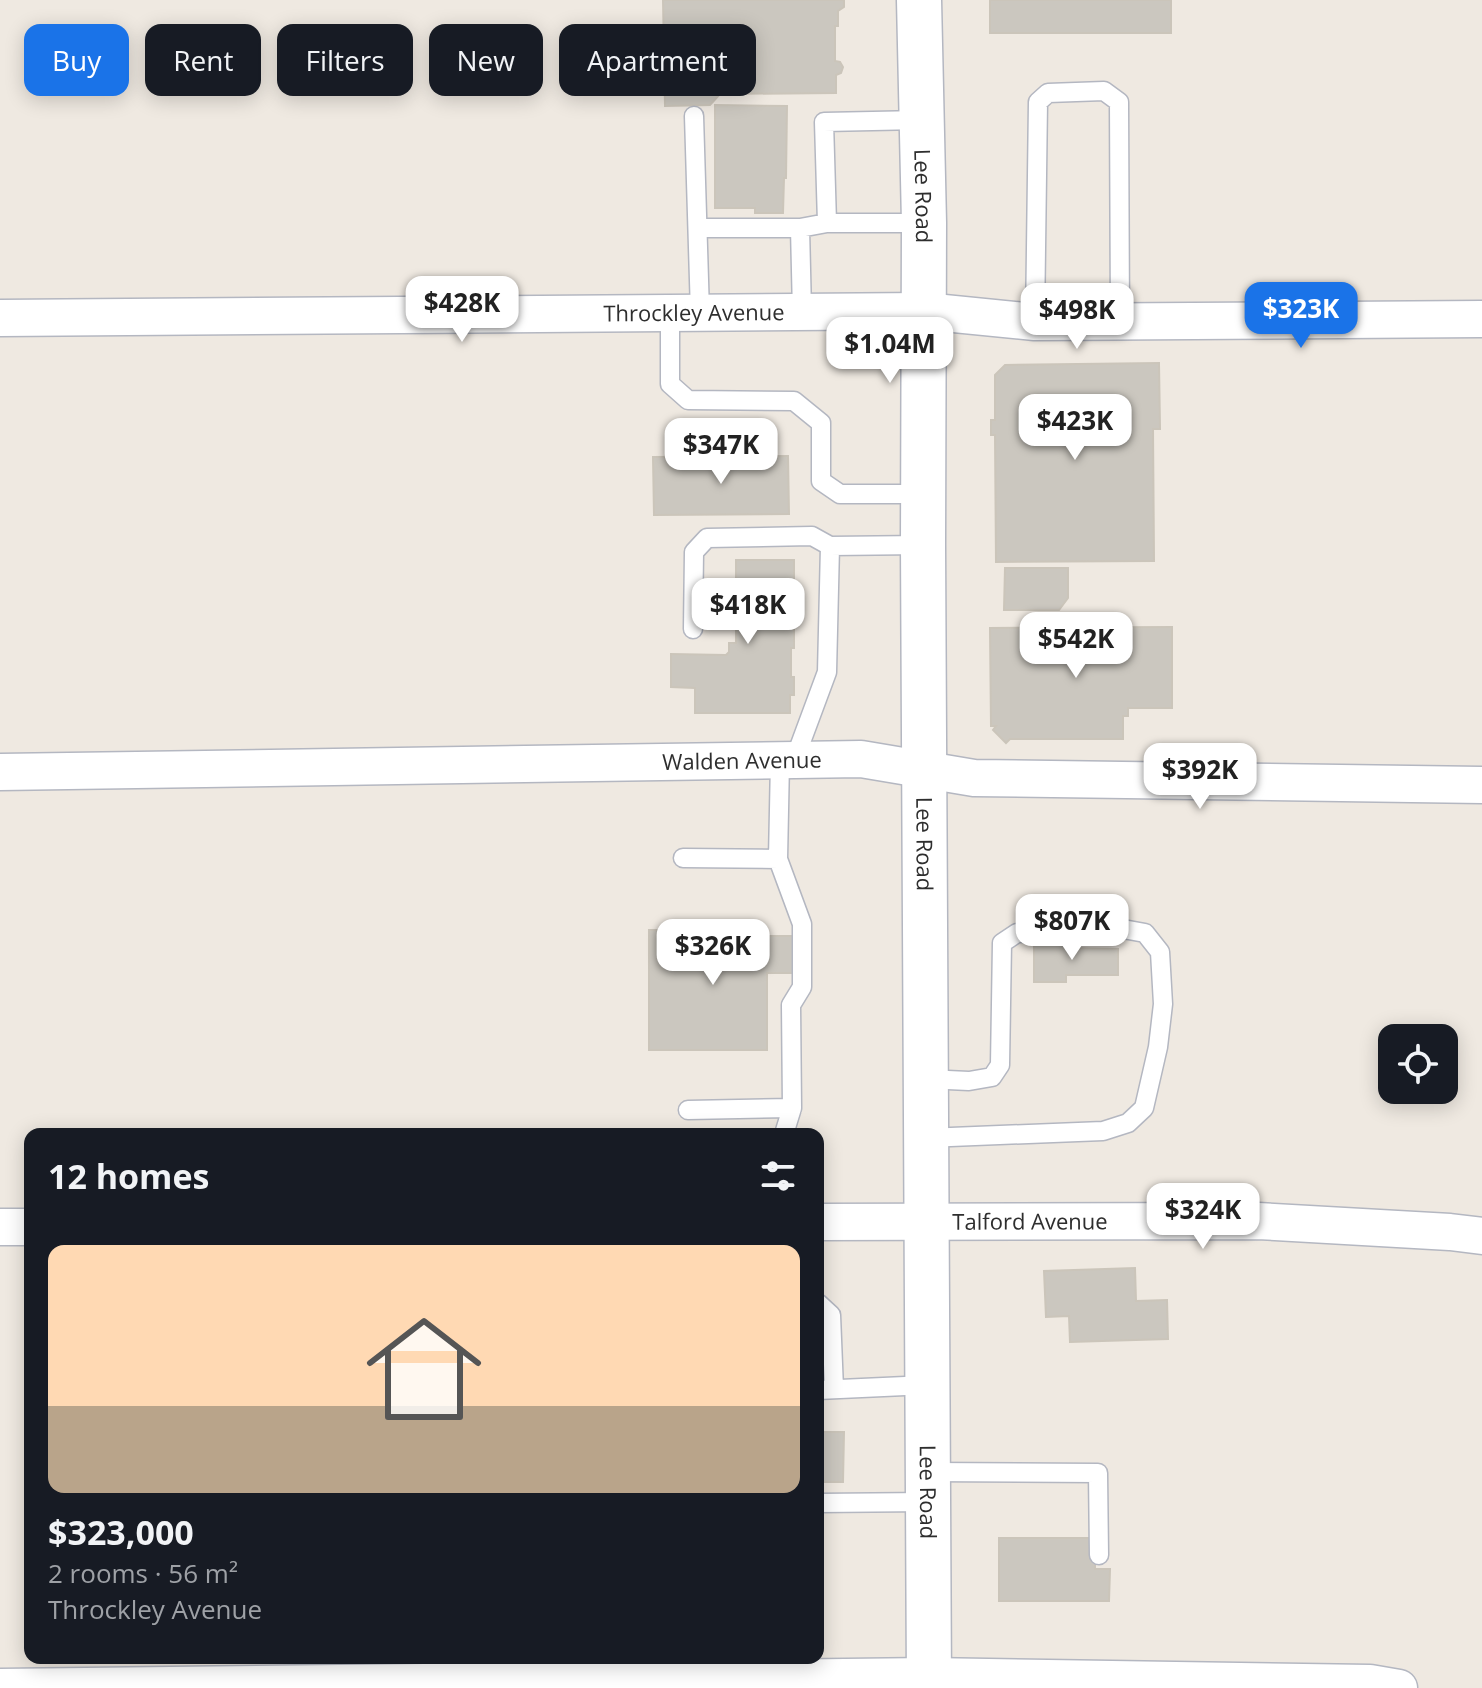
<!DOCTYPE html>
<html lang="en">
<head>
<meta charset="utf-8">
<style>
	body { margin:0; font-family:"Open Sans",sans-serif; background:#20242c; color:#f1f3f6; height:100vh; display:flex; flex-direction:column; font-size:30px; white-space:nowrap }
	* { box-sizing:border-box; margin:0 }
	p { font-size:26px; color:#9ea1a6 }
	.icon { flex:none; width:44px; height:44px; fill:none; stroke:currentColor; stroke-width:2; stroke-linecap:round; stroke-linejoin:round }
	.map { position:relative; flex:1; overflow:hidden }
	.drawer { position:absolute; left:24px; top:1128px; width:800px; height:536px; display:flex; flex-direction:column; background:#171b24; border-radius:16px; box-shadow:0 4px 20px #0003 }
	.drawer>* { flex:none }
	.guide { position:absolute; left:24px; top:24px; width:800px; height:72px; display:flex; gap:16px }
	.tools { position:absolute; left:1378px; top:1024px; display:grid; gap:16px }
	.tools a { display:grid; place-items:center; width:80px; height:80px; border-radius:16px; background:#171b24; box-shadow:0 4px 20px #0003; font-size:40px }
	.price { position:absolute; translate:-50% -68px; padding:0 18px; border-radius:16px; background:#fff; color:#222; font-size:26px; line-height:52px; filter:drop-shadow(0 2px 4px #0008) }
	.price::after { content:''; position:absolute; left:50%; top:48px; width:24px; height:18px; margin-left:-12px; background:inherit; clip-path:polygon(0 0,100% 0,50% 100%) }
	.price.current { background:#1a73e8; color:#fff }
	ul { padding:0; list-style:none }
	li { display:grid; align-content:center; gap:16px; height:424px; padding:0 24px }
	li span { display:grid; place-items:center; height:248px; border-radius:16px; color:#555 }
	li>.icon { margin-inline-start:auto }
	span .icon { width:144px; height:144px; fill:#fffc; stroke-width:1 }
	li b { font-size:34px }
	h2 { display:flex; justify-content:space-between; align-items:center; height:96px; padding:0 24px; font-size:34px }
	.pill { padding:0 28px; border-radius:16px; background:#171b24; box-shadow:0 4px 20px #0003; font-size:28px; line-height:72px }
	.pill.current { background:#1a73e8; color:#fff }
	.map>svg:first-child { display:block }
	.building { fill:#cbc7bf; stroke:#cbc5ba; stroke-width:2 }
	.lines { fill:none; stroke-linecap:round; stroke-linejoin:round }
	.lane-casing { stroke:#b4b7c1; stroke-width:21 }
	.street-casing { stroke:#b4b7c1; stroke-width:39 }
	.secondary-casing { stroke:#b4b7c1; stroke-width:47 }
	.lane { stroke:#fff; stroke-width:18 }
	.street { stroke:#fff; stroke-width:36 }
	.secondary { stroke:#fff; stroke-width:44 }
	.labels { text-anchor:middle; stroke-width:6; stroke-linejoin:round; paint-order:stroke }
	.street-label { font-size:22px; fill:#2e2e2e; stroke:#fff }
</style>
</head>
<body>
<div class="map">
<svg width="1482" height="1688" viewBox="0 0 1482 1688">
	<rect width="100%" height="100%" fill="#efe9e1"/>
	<path class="building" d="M 663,0 L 844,0 L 844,7 L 838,11 L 838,26 L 835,26 L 835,61 L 840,62 L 843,67 L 841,73 L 836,75 L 836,93 L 720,94 L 710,105 L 665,106 Z
		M 990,0 L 1171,0 L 1171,33 L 990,33 Z
		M 715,105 L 787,106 L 786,178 L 784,178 L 783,213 L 755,213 L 755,208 L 715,208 Z
		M 1159,363 L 1160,429 L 1153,429 L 1154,561 L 996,562 L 995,435 L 991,435 L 991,420 L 995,420 L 995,375 L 1005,365 Z
		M 788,456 L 789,514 L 654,515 L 653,457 Z
		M 736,560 L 794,560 L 794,648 L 791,648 L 791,677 L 794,677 L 794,695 L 790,695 L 790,713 L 695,713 L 695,688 L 671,687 L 671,654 L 726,655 L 729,652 L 729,643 L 736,643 L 736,621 L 724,621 L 724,585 L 736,585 Z
		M 1005,568 L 1068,568 L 1068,598 L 1059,610 L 1004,610 Z
		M 1172,627 L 1172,708 L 1128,708 L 1128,716 L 1123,716 L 1123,739 L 1010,739 L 1006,743 L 993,730 L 996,726 L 991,726 L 990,628 Z
		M 649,930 L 766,930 L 766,936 L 797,936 L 797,973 L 767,973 L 767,1050 L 649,1050 Z
		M 1034,942 L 1066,942 L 1069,948 L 1118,949 L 1118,975 L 1066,975 L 1066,982 L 1034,982 Z
		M 1135,1268 L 1136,1301 L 1167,1300 L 1168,1339 L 1070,1342 L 1069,1316 L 1046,1317 L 1044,1271 Z
		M 818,1432 L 844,1432 L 843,1482 L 818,1482 Z
		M 999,1538 L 1095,1538 L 1095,1569 L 1110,1569 L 1109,1601 L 999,1601 Z"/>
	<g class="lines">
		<g class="lane-casing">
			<path id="lane" d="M 694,116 L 700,313
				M 921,120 L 824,122 L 827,223 L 924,223
				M 698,228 L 800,228 L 827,223
				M 800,228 L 802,312
				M 670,313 L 670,384 L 688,400 L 794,401 L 821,423 L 821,481 L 840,494 L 923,494
				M 1035,322 L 1038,102 L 1048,93 L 1104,91 L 1119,102 L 1120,321
				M 693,629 L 694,552 L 707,538 L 812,536 L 830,546
				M 780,761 L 778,859 L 802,924 L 802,987 L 791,1005 L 792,1108 L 784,1134
				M 794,761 L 827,672 L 830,546 L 923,545
				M 683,858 L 778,859
				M 688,1110 L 792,1108
				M 926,1138 L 1103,1131 L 1128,1123 L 1144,1108 L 1158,1047 L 1163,1004 L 1160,952 L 1145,933 L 1123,929 L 1017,933 L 1002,943 L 1000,1065 L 992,1077 L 969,1081 L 926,1079
				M 818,1303 L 831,1315 L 834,1389
				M 818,1390 L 927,1385
				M 928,1472 L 1098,1473 L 1099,1555
				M 818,1503 L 928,1502"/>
		</g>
		<g class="street-casing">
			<g id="street">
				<path id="s1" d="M 0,318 L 924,311 L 1035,322 L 1482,319"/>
				<path id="s2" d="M 0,772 L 861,759 L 974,778 L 1482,785"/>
				<path id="s3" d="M 818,1222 L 1258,1221 L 1450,1232 L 1482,1236"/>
				<path d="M 0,1227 L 30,1227"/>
				<path d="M 0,1687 L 929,1676 L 1370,1683 L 1399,1688"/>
			</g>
		</g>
		<g class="secondary-casing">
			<g id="secondary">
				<path id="s4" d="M 919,0 L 924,223 L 923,545 L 929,1688"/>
			</g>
		</g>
		<use href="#lane" class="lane"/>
		<use href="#street" class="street"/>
		<use href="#secondary" class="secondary"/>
	</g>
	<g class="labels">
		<g class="street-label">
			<text dy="8" stroke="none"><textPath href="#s4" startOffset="196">Lee Road</textPath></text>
			<text dy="8" stroke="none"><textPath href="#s1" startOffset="694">Throckley Avenue</textPath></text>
			<text dy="8" stroke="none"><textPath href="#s2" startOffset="742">Walden Avenue</textPath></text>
			<text dy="8" stroke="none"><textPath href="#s4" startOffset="844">Lee Road</textPath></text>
			<text dy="8" stroke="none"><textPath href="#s3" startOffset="212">Talford Avenue</textPath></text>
			<text dy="8" stroke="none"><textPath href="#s4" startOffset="1492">Lee Road</textPath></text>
		</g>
	</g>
</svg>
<div class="tools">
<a><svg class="icon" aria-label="locate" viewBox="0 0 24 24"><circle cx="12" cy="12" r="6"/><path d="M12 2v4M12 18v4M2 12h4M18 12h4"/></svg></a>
</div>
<b class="price" style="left:462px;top:344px">$428K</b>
<b class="price current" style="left:1301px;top:350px">$323K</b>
<b class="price" style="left:1077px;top:351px">$498K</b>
<b class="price" style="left:890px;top:385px">$1.04M</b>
<b class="price" style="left:1075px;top:462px">$423K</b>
<b class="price" style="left:721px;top:486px">$347K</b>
<b class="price" style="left:748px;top:646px">$418K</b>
<b class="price" style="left:1076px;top:680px">$542K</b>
<b class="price" style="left:1200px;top:811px">$392K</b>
<b class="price" style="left:1072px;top:962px">$807K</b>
<b class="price" style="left:713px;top:987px">$326K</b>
<b class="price" style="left:1203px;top:1251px">$324K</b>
<div class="guide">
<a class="pill current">Buy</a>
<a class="pill">Rent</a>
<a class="pill">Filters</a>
<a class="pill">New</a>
<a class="pill">Apartment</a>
</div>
<section class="drawer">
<h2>12 homes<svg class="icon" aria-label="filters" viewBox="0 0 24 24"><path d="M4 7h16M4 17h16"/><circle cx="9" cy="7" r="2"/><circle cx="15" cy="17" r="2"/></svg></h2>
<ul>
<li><span style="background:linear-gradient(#ffd9b3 65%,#b9a48a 0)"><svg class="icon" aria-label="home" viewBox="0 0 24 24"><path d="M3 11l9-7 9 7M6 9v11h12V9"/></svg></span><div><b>$323,000</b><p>2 rooms · 56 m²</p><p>Throckley Avenue</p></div></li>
</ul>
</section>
</div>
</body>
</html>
